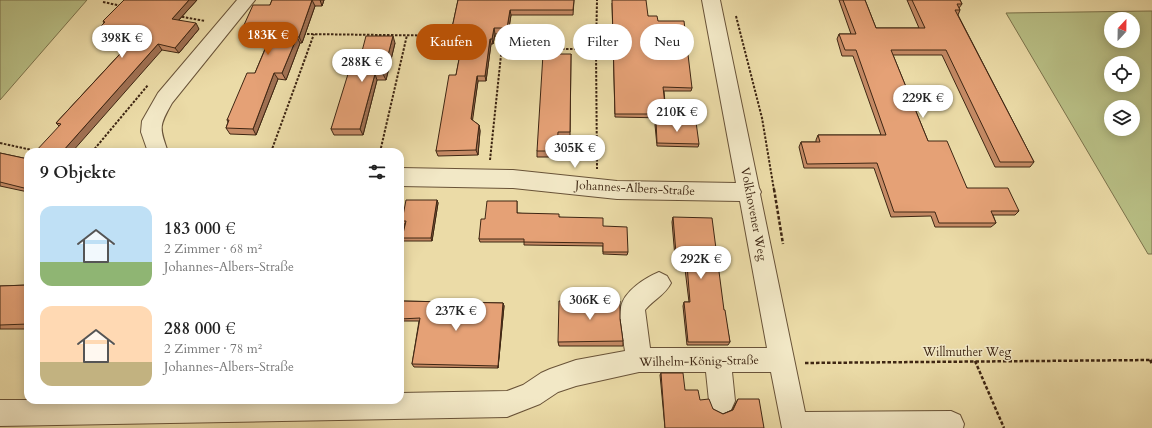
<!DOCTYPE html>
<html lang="de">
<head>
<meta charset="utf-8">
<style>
	body { margin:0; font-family:Cardo,serif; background:#f6f6f6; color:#222; height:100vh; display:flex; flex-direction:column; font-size:15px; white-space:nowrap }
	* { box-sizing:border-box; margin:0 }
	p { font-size:13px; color:#767676 }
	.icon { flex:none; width:22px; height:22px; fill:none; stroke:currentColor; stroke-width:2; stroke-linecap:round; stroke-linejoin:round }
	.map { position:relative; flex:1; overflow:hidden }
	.side { position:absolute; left:24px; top:148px; width:380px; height:256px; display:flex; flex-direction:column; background:#fff; border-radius:12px; box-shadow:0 2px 10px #0003 }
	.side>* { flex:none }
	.hud { position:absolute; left:416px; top:24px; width:380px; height:36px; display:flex; gap:8px }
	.needle { width:26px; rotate:22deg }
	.fabs { position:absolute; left:1104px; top:12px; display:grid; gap:8px }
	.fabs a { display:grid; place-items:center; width:36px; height:36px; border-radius:50%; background:#fff; box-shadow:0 2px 10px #0003; font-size:20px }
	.price { position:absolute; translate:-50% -34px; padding:0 9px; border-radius:14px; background:#fff; color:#222; font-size:13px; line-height:26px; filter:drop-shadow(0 1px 2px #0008) }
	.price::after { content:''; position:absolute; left:50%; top:24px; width:12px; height:9px; margin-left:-6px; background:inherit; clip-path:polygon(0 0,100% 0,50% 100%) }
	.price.active { background:#b45309; color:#fff }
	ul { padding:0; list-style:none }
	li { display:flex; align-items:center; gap:12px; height:100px; padding:0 16px }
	li span { display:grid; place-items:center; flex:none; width:112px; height:80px; border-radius:12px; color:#555 }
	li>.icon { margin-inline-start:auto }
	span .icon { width:48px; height:48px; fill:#fffc; stroke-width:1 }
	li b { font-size:17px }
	h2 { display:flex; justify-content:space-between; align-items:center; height:48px; padding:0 16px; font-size:17px }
	.pill { padding:0 14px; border-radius:18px; background:#fff; box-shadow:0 2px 10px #0003; font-size:14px; line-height:36px }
	.pill.active { background:#b45309; color:#fff }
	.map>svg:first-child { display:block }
	.green { fill:#b9c086; stroke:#7c734c; fill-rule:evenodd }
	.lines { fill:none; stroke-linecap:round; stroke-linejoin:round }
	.minor-casing { stroke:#695338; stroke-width:2 }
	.path-far1 { stroke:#3e2613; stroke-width:2; stroke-dasharray:2.5 1.5; stroke-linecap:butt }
	.path { stroke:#3e2613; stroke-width:2.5; stroke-dasharray:3.5 2; stroke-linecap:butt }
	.minor { fill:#f2e8c6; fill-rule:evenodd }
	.wall { fill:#c58a65; stroke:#3e2613 }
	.shaded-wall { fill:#a07153; stroke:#3e2613 }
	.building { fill:#e5a176; stroke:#3e2613 }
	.labels { text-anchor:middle; stroke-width:3; stroke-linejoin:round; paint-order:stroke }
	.street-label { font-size:12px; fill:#3e2613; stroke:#f2e8c6 }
</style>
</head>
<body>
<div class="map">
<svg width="1152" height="428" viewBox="0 0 1152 428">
	<rect width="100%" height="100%" fill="#ebdba7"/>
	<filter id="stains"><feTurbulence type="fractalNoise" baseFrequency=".005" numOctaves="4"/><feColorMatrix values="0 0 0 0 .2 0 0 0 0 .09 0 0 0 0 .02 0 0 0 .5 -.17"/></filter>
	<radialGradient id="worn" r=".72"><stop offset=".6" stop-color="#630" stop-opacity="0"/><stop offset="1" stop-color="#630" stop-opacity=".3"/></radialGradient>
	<path class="green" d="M 0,0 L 87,0 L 0,100 Z
		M 1152,11 L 1152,254 L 1148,254 L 1006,13 ZM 1111,19 L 1133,19 L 1133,41 L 1111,41 ZM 1111,63 L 1133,63 L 1133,85 L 1111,85 ZM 1111,107 L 1133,107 L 1133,129 L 1111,129 Z"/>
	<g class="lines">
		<g class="minor-casing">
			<path id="minor" d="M 237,0 L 255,0 L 172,103 C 159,126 159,127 168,152 L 148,152 L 141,132 L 142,121 L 158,93 Z
				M 702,0 L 720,0 L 759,188 L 761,192 L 760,194 L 805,412 L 951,411 L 960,415 L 964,424 L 963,428 L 782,428 L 771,372 L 732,372 L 735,401 L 731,410 L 722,414 L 713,410 L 709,401 L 706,372 L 639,372 L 576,386 L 558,392 L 540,404 L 507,417 L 0,426 L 0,400 L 400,400 L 400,393 L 507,391 L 523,385 L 541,373 L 550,369 L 576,360 L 625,351 C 623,337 618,321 621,307 C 624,291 645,278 659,272 L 667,276 L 671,283 C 665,295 653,300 645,310 L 650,348 L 767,348 L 740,201 L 617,199 L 513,188 L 400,186 L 400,168 L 513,170 L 617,181 L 736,183 Z"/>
		</g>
		<path class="path-far1" d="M 103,2 L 122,6
			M 178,16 L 205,21
			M 736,16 L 762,118 L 774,190
			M 241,34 L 274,34
			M 303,34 L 466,36
			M 502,49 L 596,49 L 597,169
			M 596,49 L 597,0
			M 0,143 L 41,152
			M 92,152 L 148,85
			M 271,152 L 314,34
			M 380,152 L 407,35
			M 490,160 L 503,36 L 493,36"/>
		<path class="path" d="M 774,189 L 783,244
			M 1150,360 L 1152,364
			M 975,361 L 1004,428
			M 805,363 L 1152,360"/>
		<use href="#minor" class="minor"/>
	</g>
	<path class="wall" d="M 124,0 L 197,0 L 179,20 L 199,29 L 179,53 L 162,50 L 59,126 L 56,123 L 130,43 L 99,38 L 95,32 L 104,23 L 103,21 Z
		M 272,0 L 324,0 L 322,6 L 315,6 L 302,43 L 300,43 L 286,80 L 278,79 L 256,135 L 230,134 L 226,128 L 228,122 L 227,120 L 255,73 L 272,32 L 247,32 L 244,25 L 270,5 Z
		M 458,0 L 574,0 L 573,15 L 511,15 L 508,34 L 495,34 L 493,44 L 491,44 L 486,81 L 478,81 L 472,120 L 479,125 L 480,131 L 478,155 L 438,156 L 436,151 L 456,75 L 464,34 L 454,34 L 452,28 Z
		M 839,0 L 865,0 L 876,28 L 919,28 L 907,0 L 960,0 L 962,4 L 959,8 L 960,10 L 958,15 L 1034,162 L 1030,167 L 995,167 L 942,55 L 893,55 L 928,141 L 967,188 L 1019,211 L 1015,215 L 993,215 L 996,223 L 991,227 L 935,227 L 931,216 L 891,217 L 874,168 L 804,168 L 799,147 L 801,142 L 816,142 L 816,140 L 818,135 L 881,135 L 853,56 L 842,56 L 837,39 L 839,34 L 851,34 Z
		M 612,3 L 648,16 L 658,21 L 692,88 L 691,91 L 664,91 L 666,114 L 665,118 L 615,117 Z
		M 395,43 L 386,80 L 377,80 L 363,135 L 334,135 L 331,129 L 356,74 Z
		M 571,54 L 570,137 L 558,137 L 557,157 L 537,157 L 537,151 Z
		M 656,121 L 699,144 L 698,147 L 657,146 L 655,125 Z
		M 0,153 L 28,159 L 28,192 L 0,186 Z
		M 437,200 L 438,203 L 432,241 L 403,241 L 402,238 L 405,224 L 404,224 L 402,221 Z
		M 517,201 L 517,213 L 559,217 L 603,226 L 628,252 L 627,255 L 603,254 L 603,246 L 524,245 L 524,242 L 480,242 L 479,239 L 485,219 Z
		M 673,217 L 724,310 L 730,342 L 728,345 L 687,345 L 683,306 L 684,302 L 689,302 L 685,269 L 676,269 L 672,222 Z
		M 28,285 L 28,329 L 0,329 L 0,286 Z
		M 400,301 L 503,303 L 504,306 L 498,368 L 414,367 L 412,364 L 419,321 L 400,321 Z
		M 620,319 L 623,341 L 623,346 L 559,346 L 558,342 Z
		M 661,373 L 685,390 L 713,409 L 723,414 L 732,410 L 738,399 L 764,428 L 665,428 L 660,375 Z"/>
	<path class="shaded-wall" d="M 189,0 L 197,0 L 175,24 L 172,19 Z
		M 312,0 L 315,6 L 302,43 L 299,37 Z
		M 320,0 L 324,0 L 322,6 Z
		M 510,10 L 511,15 L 508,34 L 507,28 Z
		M 196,23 L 199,29 L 179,53 L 175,48 Z
		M 494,28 L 495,34 L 493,44 L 492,39 Z
		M 393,36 L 395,43 L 386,80 L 383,74 Z
		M 297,37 L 300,43 L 286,80 L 282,73 Z
		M 490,39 L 491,44 L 486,81 L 485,76 Z
		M 158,44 L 162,50 L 72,152 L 62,152 Z
		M 274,73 L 278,79 L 256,135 L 253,129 Z
		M 375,74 L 377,80 L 363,135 L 360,129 Z
		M 477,76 L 478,81 L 472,124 L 471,119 Z
		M 479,125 L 480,131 L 478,155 L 476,150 Z
		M 437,200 L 438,203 L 432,241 L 431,238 Z
		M 503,303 L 504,306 L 498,368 L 498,366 Z"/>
	<path class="building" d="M 124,0 L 189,0 L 172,19 L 196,23 L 175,48 L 158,44 L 62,152 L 35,152 L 61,124 L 56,123 L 133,40 L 95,32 L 105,22 L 103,21 Z
		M 272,0 L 312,0 L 299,37 L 297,37 L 282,73 L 274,73 L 253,129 L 226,128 L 229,120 L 227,120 L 247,73 L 255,73 L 275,26 L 244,25 L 253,5 L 270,5 Z
		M 458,0 L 574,0 L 573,10 L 510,10 L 507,28 L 494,28 L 492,39 L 490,39 L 485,76 L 477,76 L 471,119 L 479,125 L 476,150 L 436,151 L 449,75 L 456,75 L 465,28 L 452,28 Z
		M 612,0 L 646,0 L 648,16 L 657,16 L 658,21 L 684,21 L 692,88 L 663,87 L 666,114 L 615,114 Z
		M 843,0 L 865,0 L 876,28 L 925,28 L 912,0 L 960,0 L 962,4 L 957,4 L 960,10 L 955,10 L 1034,162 L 1000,162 L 946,50 L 891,50 L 928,141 L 947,141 L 967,188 L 1008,188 L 1019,211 L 991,211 L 996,223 L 939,223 L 935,212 L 894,212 L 877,163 L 807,164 L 801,142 L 820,142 L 818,135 L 886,135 L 856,50 L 845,50 L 839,34 L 856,34 Z
		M 366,36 L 393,36 L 383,74 L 375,74 L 360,129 L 331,129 L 348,74 L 356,74 Z
		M 543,54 L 571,54 L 570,132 L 558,132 L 557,151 L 537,151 Z
		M 656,121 L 696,122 L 699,144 L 657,143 Z
		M 0,153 L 28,159 L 28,189 L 0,182 Z
		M 406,200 L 437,200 L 431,238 L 402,238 L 406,221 L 402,221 Z
		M 487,201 L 517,201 L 517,213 L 559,214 L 559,217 L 603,218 L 603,226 L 627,227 L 628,252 L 603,252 L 603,243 L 524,242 L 524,239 L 479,239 L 481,219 L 485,219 Z
		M 673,217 L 712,218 L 724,310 L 725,310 L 730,342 L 688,342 L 684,302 L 690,302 L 687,265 L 677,265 Z
		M 28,285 L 28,324 L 0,325 L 0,286 Z
		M 400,301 L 503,303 L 498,366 L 412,364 L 420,318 L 400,319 Z
		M 559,301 L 620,301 L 620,319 L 623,341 L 558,342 Z
		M 661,373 L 683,373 L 685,390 L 698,390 L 700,400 L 709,399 L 713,409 L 723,414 L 733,410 L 738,399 L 759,399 L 764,428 L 665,428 Z"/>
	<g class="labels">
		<g class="street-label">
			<text transform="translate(635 188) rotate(3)" y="4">Johannes-Albers-Straße</text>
			<text transform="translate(754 214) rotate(79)" y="4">Volkhovener Weg</text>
			<text x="967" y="356">Willmuther Weg</text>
			<text transform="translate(699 361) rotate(-1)" y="4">Wilhelm-König-Straße</text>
		</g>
	</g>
	<rect width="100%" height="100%" filter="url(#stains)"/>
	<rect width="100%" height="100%" fill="url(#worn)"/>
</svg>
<div class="fabs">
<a><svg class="needle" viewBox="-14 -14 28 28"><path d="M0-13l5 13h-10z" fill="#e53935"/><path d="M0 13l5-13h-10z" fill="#767676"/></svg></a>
<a><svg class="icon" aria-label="locate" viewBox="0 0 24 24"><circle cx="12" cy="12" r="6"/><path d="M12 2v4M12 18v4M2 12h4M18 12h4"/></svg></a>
<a><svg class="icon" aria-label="layers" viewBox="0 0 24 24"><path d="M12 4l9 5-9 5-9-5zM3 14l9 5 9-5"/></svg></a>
</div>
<b class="price active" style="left:268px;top:56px">183K €</b>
<b class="price" style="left:122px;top:59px">398K €</b>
<b class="price" style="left:362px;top:83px">288K €</b>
<b class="price" style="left:923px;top:119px">229K €</b>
<b class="price" style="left:677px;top:133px">210K €</b>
<b class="price" style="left:575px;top:169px">305K €</b>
<b class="price" style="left:701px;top:280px">292K €</b>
<b class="price" style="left:590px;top:321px">306K €</b>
<b class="price" style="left:456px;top:332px">237K €</b>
<div class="hud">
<a class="pill active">Kaufen</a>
<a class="pill">Mieten</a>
<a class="pill">Filter</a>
<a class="pill">Neu</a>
</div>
<section class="side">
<h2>9 Objekte<svg class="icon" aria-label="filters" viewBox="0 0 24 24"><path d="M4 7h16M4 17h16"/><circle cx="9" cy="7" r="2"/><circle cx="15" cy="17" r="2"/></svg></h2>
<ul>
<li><span style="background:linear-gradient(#bfe0f5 70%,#8fb573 0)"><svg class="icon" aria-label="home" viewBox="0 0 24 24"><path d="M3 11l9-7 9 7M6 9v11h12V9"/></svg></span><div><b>183 000 €</b><p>2 Zimmer · 68 m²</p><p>Johannes-Albers-Straße</p></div></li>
<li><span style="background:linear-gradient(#ffd9b3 70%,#c2b280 0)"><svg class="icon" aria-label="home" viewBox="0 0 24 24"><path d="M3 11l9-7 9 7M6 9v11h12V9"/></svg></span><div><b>288 000 €</b><p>2 Zimmer · 78 m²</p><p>Johannes-Albers-Straße</p></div></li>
</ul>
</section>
</div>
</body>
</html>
